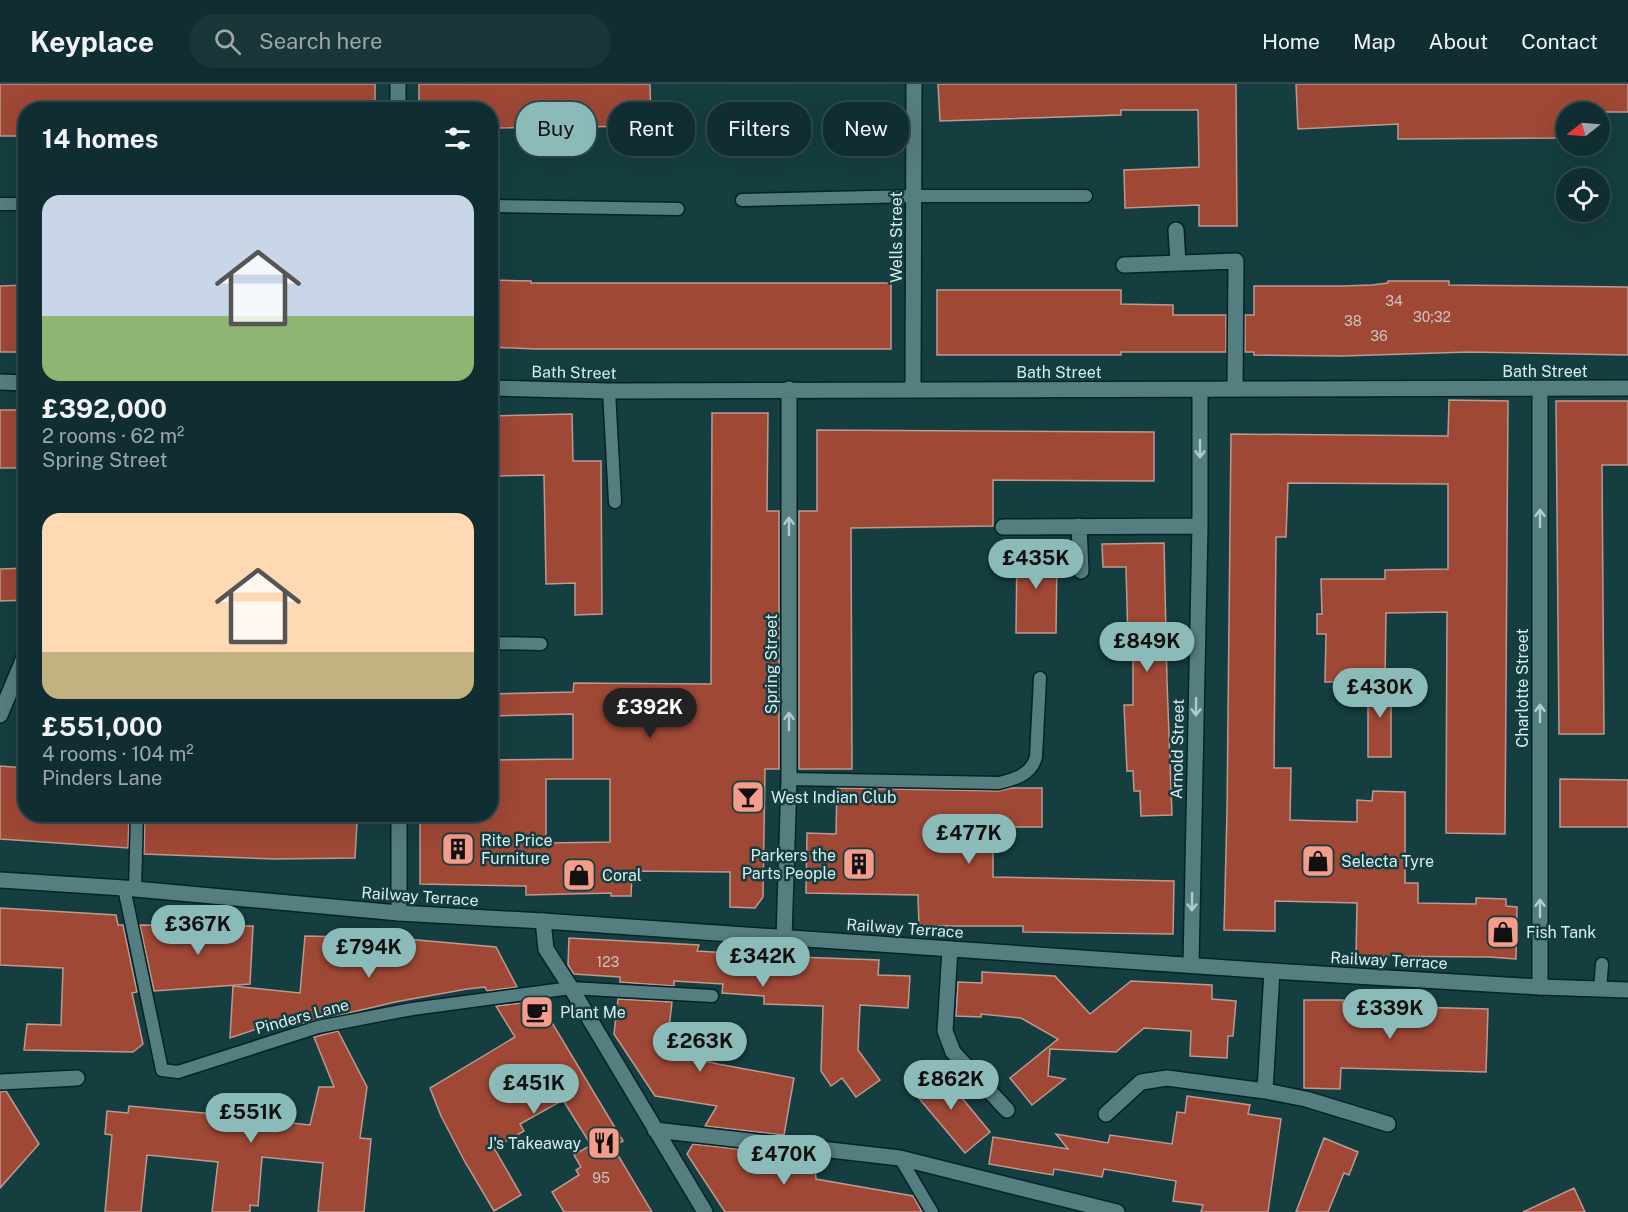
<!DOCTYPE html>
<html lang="en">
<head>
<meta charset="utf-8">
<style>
	body { margin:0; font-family:"Public Sans",sans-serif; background:#193639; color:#f1f3f6; height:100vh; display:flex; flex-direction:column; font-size:22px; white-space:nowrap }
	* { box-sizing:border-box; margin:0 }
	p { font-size:20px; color:#9ca8ab }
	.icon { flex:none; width:33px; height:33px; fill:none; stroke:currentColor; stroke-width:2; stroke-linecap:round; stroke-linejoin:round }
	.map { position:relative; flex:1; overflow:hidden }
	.details { position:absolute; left:18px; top:18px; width:480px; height:720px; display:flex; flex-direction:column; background:#102e31; border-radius:24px; box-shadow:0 6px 24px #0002,0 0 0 2px #304a4d }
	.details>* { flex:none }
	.banner { position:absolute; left:516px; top:18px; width:570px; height:54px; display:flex; gap:12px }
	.needle { width:39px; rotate:253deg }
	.buttons { position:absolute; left:1556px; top:18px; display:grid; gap:12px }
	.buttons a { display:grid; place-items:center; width:54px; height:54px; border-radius:50%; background:#102e31; box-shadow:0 6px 24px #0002,0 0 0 2px #304a4d; font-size:30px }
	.price { position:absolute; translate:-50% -51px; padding:0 14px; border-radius:21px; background:#8bbbb9; color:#111; font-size:20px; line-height:39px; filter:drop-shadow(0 2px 3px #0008) }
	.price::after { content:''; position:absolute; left:50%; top:36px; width:18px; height:14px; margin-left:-9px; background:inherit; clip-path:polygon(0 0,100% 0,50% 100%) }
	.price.active { background:#222; color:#fff }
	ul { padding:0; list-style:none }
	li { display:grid; align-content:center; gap:12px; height:318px; padding:0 24px }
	li span { display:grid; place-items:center; height:186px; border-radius:18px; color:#555 }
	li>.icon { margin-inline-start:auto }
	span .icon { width:108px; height:108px; fill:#fffc; stroke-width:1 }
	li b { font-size:26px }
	h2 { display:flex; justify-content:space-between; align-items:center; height:72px; padding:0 24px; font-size:26px }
	.tag { padding:0 21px; border-radius:24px; background:#102e31; box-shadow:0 6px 24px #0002,0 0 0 2px #304a4d; font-size:21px; line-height:54px }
	.tag.active { background:#8bbbb9; color:#111 }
	header { display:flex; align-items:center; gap:36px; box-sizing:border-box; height:84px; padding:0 30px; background:#102e31; border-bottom:2px solid #304a4d }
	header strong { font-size:28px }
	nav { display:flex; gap:33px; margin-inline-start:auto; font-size:21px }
	.search { width:420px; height:54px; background:#193639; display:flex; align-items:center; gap:15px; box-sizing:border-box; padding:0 21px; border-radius:24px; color:#9ca8ab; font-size:22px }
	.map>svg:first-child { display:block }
	.building { fill:#9f4836; stroke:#be9991; stroke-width:1.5; fill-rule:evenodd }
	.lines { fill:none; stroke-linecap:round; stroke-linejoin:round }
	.service-casing { stroke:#042326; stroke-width:15 }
	.pedestrian-casing { stroke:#042326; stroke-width:18 }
	.minor-casing { stroke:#042326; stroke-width:18 }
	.tertiary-casing { stroke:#042326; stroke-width:18 }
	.service { stroke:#557e81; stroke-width:12 }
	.pedestrian { stroke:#557e81; stroke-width:15 }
	.minor { stroke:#557e81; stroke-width:15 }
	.tertiary { stroke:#557e81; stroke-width:15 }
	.oneway { stroke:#b1cccd }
	.labels { text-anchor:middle; stroke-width:5; stroke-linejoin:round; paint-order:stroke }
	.number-label { font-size:14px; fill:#cac4c0 }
	.street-label { font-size:16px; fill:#d8edee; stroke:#153e41 }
	.poi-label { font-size:16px; fill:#d8edee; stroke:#153e41; text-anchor:start }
</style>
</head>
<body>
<header>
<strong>Keyplace</strong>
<div class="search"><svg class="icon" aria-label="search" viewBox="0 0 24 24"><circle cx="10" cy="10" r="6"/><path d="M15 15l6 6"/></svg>Search here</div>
<nav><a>Home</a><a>Map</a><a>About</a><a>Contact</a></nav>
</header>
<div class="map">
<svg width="1628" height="1128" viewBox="0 0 1628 1128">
	<rect width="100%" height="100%" fill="#153e41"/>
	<path class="building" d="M 0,0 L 375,0 L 375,26 L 26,26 L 26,52 L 0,52 Z
		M 419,0 L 650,0 L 651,42 L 490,44 L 490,26 L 419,26 Z
		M 938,0 L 1236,0 L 1237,142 L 1199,142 L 1199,121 L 1125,124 L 1124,86 L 1199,83 L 1198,26 L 1121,26 L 1121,31 L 940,37 Z
		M 1296,0 L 1628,0 L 1628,28 L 1566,28 L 1566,54 L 1398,55 L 1398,40 L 1298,45 Z
		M 490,196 L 531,197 L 531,199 L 891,199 L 891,265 L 535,265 L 490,263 Z
		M 1388,197 L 1449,197 L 1449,201 L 1628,203 L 1628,271 L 1469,268 L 1342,272 L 1254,271 L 1254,268 L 1245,268 L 1245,231 L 1254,231 L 1254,202 L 1342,202 L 1372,201 L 1388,199 Z
		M 26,201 L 26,268 L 0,268 L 0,202 Z
		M 937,206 L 1121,206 L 1121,220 L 1173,221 L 1173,231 L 1226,231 L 1226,268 L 1121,268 L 1121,271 L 937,271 Z
		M 1449,316 L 1508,317 L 1505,750 L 1446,749 L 1447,528 L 1386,529 L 1385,597 L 1325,598 L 1326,550 L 1317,550 L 1317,530 L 1322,530 L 1321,495 L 1385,495 L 1385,486 L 1448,485 L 1448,400 L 1288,399 L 1286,453 L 1276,453 L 1274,684 L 1291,684 L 1290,736 L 1357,738 L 1357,716 L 1372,717 L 1373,707 L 1405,708 L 1405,799 L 1418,799 L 1418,819 L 1476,820 L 1476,814 L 1506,815 L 1506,822 L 1517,823 L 1516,875 L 1489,873 L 1356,872 L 1357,819 L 1275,817 L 1275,847 L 1224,846 L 1227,728 L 1231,350 L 1448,352 Z
		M 1556,317 L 1628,317 L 1628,381 L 1602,381 L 1604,650 L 1559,650 Z
		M 0,326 L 26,326 L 26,384 L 0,384 Z
		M 712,329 L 768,329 L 767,427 L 779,427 L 779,685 L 765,685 L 763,813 L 755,824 L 730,823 L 730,788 L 632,787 L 631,812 L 611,812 L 611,809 L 526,811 L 526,802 L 420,800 L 420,730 L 490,730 L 490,676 L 573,675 L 573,630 L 490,632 L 490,610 L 573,608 L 574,599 L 711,600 ZM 546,695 L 610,695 L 610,758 L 546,759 Z
		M 572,330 L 573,377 L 601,377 L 602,530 L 575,531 L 575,499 L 546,500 L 544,391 L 494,392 L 494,363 L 490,363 L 490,332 Z
		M 817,346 L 1154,348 L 1154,397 L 993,396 L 993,442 L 851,444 L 852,685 L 799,685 L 799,427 L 817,427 Z
		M 1164,459 L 1167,597 L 1172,731 L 1141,732 L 1140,707 L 1134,707 L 1133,687 L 1127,687 L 1124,621 L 1133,621 L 1133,558 L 1128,559 L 1126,483 L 1103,483 L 1102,460 Z
		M 1017,462 L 1050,462 L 1050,473 L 1057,473 L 1056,549 L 1016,549 Z
		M 26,484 L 26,516 L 0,517 L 0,485 Z
		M 1391,597 L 1391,673 L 1368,673 L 1368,598 Z
		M 0,682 L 26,684 L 26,730 L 129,730 L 128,764 L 0,755 Z
		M 1560,695 L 1628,696 L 1628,743 L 1560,743 Z
		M 837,704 L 999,707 L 1011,704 L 1042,704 L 1042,743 L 993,743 L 993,793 L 1174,797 L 1173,850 L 1023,848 L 1023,842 L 919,842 L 918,811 L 806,809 L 807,749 L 836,750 Z
		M 145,730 L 277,730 L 277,735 L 357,739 L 355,774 L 275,775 L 144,770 Z
		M 0,824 L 116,831 L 118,841 L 123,841 L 137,908 L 132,909 L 143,960 L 133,968 L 24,966 L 27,940 L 61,941 L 63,884 L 0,881 Z
		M 140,841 L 253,842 L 250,900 L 154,907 Z
		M 305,852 L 395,854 L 496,863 L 517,903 L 487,907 L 485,903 L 467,905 L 395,918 L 298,941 L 298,931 L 230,954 L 233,902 L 300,909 Z
		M 569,854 L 699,861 L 697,867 L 797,873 L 879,876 L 878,891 L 910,892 L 908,924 L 860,921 L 858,966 L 880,996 L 856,1013 L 842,994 L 831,1002 L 821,987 L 823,922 L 764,920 L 764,912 L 722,909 L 723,900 L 674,897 L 674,902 L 620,898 L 620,893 L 574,890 L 568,881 Z
		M 982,888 L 1055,892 L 1090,930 L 1131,897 L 1212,901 L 1212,915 L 1236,917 L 1233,952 L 1228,952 L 1227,974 L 1190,972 L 1191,947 L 1144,944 L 1116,968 L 1050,965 L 1048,992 L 1065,995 L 1032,1021 L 1010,994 L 1058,955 L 1021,934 L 981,930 L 981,933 L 956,932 L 958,898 L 982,899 Z
		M 618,915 L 672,918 L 669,944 L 686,972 L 718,980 L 794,994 L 784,1051 L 705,1042 L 717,1022 L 655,1012 L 614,950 Z
		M 1304,916 L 1343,916 L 1343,921 L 1488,925 L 1486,988 L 1341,984 L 1340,1005 L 1304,1004 Z
		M 539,917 L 623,1057 L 613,1063 L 652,1128 L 564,1128 L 552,1108 L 579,1091 L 576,1086 L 581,1083 L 574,1071 L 591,1061 L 563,1016 L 520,1040 L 524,1047 L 494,1064 L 521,1111 L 494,1127 L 465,1078 L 441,1032 L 430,1004 L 515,953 L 496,922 Z
		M 338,947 L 367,1003 L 360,1054 L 371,1055 L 364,1128 L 318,1128 L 323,1079 L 262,1073 L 258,1122 L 250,1121 L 250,1128 L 212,1128 L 218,1078 L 147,1071 L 141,1128 L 105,1128 L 112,1051 L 105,1050 L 107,1027 L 128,1029 L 129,1022 L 225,1031 L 226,1027 L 256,1030 L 256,1035 L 310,1041 L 319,1003 L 334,1003 L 314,953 Z
		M 938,985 L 990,1048 L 965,1069 L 912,1006 Z
		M 6,1007 L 39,1060 L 0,1104 L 0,1008 Z
		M 1187,1012 L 1250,1021 L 1248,1030 L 1281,1035 L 1268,1128 L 1201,1128 L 1203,1121 L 1173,1117 L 1176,1097 L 1104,1085 L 1102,1093 L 1054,1085 L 1053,1091 L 989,1080 L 993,1053 L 1068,1065 L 1056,1050 L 1108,1059 L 1110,1051 L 1172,1060 L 1177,1028 L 1185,1029 Z
		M 1324,1054 L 1358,1068 L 1349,1091 L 1344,1089 L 1328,1128 L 1296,1128 Z
		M 693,1060 L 781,1070 L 780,1076 L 815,1083 L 816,1095 L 913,1112 L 922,1128 L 725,1128 L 687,1070 Z
		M 1574,1104 L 1585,1128 L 1523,1128 Z"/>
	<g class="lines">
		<g class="service-casing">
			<path id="service" d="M 742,116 L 915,112 L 1086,112
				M 0,120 L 26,120
				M 490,122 L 678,125
				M 609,307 L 615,418
				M 490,559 L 541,560
				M 789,695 L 999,699 C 1015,695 1031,691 1036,673 L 1040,594
				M 124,804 L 162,986 L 178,988 L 318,943 L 412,925 L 571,904 L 712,912
				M 135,805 L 137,730
				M 1600,906 L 1602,880
				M 900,1074 L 932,1128"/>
		</g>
		<g class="pedestrian-casing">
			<path id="pedestrian" d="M 956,1088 L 1117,1128"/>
		</g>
		<g class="minor-casing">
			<path id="minor" d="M 398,26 L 398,0
				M 1176,146 L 1178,179
				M 1124,181 L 1236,177 L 1235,305
				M 0,298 L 26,299
				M 490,304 L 609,307 L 1628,304
				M 913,306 L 914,0
				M 1079,442 L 1081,487
				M 1003,443 L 1200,442
				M 0,631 L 26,569
				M 399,829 L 399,730
				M 543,837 L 546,865 L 571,904 L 705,1128
				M 784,854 L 789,695 L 789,305
				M 950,865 L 945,947 L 953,968 L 1007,1026
				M 1191,881 L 1200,442 L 1200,306
				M 1272,887 L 1265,1007 L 1306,1015 L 1388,1040
				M 1540,903 L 1540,305
				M 0,998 L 77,994
				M 1106,1030 L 1141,998 L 1167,994 L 1265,1007
				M 655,1046 L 900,1074 L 956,1088"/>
		</g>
		<g class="tertiary-casing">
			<path id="tertiary" d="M 0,796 L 124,804 L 399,829 L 543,837 L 1272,887 L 1540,903 L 1628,906"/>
		</g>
		<use href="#service" class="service"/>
		<use href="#pedestrian" class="pedestrian"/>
		<use href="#minor" class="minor"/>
		<use href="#tertiary" class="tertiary"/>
	</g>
	<defs><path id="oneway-shaft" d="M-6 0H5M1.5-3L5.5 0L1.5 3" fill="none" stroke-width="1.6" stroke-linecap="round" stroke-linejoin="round" transform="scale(1.5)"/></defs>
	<g class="oneway">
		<use href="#oneway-shaft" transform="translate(1200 365) rotate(90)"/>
		<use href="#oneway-shaft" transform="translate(1540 434) rotate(-90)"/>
		<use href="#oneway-shaft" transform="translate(789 442) rotate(-90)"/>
		<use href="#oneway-shaft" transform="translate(1196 623) rotate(91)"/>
		<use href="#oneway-shaft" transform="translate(1540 629) rotate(-90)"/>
		<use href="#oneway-shaft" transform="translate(789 637) rotate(-90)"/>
		<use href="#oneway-shaft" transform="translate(1192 818) rotate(91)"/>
		<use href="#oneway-shaft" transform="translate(1540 824) rotate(-90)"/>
	</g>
	<defs>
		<g id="bar-square" transform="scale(1.725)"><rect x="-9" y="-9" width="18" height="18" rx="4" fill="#f49d8b" stroke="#153e41"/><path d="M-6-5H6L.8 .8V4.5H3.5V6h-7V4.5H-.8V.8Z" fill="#111"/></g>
		<g id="building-square" transform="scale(1.725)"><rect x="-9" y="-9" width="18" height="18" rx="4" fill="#f49d8b" stroke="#153e41"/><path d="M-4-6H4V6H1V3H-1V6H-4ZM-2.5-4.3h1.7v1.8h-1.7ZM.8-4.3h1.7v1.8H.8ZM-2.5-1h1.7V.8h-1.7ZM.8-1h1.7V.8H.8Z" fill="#111"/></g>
		<g id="shop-square" transform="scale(1.725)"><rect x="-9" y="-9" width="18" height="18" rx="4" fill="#f49d8b" stroke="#153e41"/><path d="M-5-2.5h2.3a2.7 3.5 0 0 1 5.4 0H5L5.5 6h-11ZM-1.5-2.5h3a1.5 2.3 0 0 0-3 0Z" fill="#111"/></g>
		<g id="cafe-square" transform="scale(1.725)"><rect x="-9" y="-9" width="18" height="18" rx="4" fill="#f49d8b" stroke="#153e41"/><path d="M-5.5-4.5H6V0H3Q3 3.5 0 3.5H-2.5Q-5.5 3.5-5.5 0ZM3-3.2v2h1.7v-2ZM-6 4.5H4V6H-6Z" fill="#111"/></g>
		<g id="restaurant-square" transform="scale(1.725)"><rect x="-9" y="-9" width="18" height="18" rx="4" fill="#f49d8b" stroke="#153e41"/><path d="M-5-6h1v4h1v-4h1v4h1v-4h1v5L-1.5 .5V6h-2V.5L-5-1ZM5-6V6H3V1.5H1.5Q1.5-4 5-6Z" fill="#111"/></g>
	</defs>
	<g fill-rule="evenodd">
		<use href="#bar-square" x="748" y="713"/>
		<use href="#building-square" x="458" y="765"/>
		<use href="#shop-square" x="1318" y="777"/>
		<use href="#building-square" x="859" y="780"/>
		<use href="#shop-square" x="579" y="791"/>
		<use href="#shop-square" x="1503" y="848"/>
		<use href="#cafe-square" x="537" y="928"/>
		<use href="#restaurant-square" x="604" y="1059"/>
	</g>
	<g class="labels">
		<g class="number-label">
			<text x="1394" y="222">34</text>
			<text x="1432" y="238">30;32</text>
			<text x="1353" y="242">38</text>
			<text x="1379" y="257">36</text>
			<text x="608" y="883">123</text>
			<text x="601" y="1099">95</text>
		</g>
		<g class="street-label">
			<text transform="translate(896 153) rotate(-90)" y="6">Wells Street</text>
			<text x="1545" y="293">Bath Street</text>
			<text transform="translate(574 288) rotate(1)" y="6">Bath Street</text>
			<text x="1059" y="294">Bath Street</text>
			<text transform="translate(771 580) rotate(-90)" y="6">Spring Street</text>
			<text transform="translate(1522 604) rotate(-90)" y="6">Charlotte Street</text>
			<text transform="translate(1177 665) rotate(-89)" y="6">Arnold Street</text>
			<text transform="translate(420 812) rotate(4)" y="6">Railway Terrace</text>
			<text transform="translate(905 844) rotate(4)" y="6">Railway Terrace</text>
			<text transform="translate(1389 876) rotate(3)" y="6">Railway Terrace</text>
			<text transform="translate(302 932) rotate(-15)" y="6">Pinders Lane</text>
		</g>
		<g class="poi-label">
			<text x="771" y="719">West Indian Club</text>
			<text x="481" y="762">Rite Price<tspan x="481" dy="18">Furniture</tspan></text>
			<text x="836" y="777" text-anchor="end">Parkers the<tspan x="836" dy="18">Parts People</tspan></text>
			<text x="1341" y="783">Selecta Tyre</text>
			<text x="602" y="797">Coral</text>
			<text x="1526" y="854">Fish Tank</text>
			<text x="560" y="934">Plant Me</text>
			<text x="581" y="1065" text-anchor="end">J's Takeaway</text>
		</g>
	</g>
</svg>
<div class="buttons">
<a><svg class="needle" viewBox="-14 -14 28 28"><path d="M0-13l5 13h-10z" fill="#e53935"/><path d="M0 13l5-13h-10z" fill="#9ca8ab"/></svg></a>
<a><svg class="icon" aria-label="locate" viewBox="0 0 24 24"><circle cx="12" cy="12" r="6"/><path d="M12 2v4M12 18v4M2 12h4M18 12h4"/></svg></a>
</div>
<b class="price" style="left:1036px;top:506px">£435K</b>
<b class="price" style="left:1147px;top:589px">£849K</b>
<b class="price" style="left:1380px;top:635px">£430K</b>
<b class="price active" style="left:650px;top:655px">£392K</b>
<b class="price" style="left:969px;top:781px">£477K</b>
<b class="price" style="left:198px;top:872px">£367K</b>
<b class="price" style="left:369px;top:895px">£794K</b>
<b class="price" style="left:763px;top:904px">£342K</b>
<b class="price" style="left:1390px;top:956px">£339K</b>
<b class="price" style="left:700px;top:989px">£263K</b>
<b class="price" style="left:951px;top:1027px">£862K</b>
<b class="price" style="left:534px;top:1031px">£451K</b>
<b class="price" style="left:251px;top:1060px">£551K</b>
<b class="price" style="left:784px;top:1102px">£470K</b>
<div class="banner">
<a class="tag active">Buy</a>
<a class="tag">Rent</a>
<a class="tag">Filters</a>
<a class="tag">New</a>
</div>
<section class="details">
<h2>14 homes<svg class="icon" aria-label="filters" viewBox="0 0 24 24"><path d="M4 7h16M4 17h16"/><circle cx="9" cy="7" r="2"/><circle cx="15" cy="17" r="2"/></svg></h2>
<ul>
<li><span style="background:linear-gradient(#c9d6e8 65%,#8fb573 0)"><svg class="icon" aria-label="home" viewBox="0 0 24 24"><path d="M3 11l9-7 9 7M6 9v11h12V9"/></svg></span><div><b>£392,000</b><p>2 rooms · 62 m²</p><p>Spring Street</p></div></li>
<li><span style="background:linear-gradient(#ffd9b3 75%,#c2b280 0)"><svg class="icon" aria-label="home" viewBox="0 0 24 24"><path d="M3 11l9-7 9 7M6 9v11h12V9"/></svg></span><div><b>£551,000</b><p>4 rooms · 104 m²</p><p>Pinders Lane</p></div></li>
</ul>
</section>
</div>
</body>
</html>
